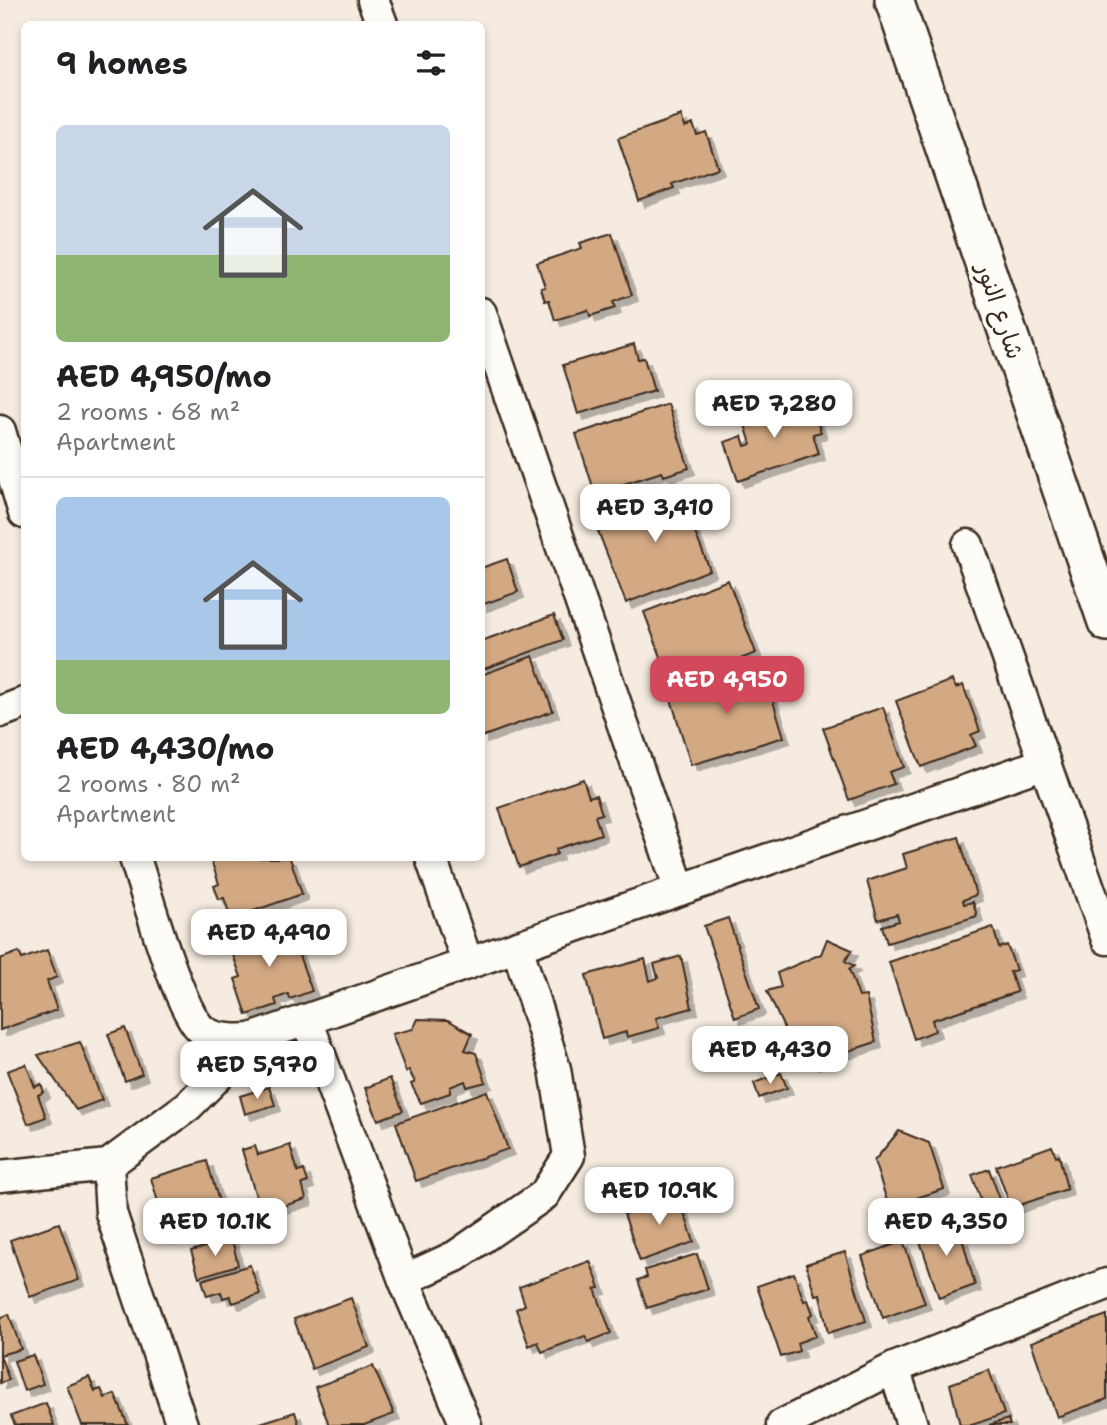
<!DOCTYPE html>
<html lang="en">
<head>
<meta charset="utf-8">
<style>
	body { margin:0; font-family:"Shantell Sans","Playpen Sans Arabic",sans-serif; background:#f6f6f6; color:#202124; height:100vh; display:flex; flex-direction:column; font-size:26px; white-space:nowrap }
	* { box-sizing:border-box; margin:0 }
	p { font-size:23px; color:#757577 }
	.icon { flex:none; width:38px; height:38px; fill:none; stroke:currentColor; stroke-width:2; stroke-linecap:round; stroke-linejoin:round }
	.map { position:relative; flex:1; overflow:hidden }
	.drawer { position:absolute; left:21px; top:21px; width:464px; height:840px; display:flex; flex-direction:column; background:#fff; border-radius:10px; box-shadow:0 4px 10px #0003 }
	.drawer>* { flex:none }
	.price { position:absolute; translate:-50% -60px; padding:0 16px; border-radius:14px; background:#fff; color:#222; font-size:23px; line-height:46px; filter:drop-shadow(0 2px 4px #0008) }
	.price::after { content:''; position:absolute; left:50%; top:42px; width:21px; height:16px; margin-left:-10px; background:inherit; clip-path:polygon(0 0,100% 0,50% 100%) }
	.price.selected { background:#d1495b; color:#fff }
	ul { padding:0; list-style:none }
	li { display:grid; align-content:center; gap:14px; height:371px; padding:0 35px }
	li+li { border-top:2px solid #e0e0e0 }
	li span { display:grid; place-items:center; height:217px; border-radius:10px; color:#555 }
	li>.icon { margin-inline-start:auto }
	span .icon { width:126px; height:126px; fill:#fffc; stroke-width:1 }
	li b { font-size:30px }
	h2 { display:flex; justify-content:space-between; align-items:center; height:84px; padding:0 35px; font-size:30px }
	.map>svg:first-child { display:block }
	.building { fill:#d3a984; stroke:#3b2a1e; stroke-width:2; filter:url(#shadow) }
	.lines { fill:none; stroke-linecap:round; stroke-linejoin:round }
	.minor-casing { stroke:#3b2a1e; stroke-width:35 }
	.tertiary-casing { stroke:#3b2a1e; stroke-width:42 }
	.minor { stroke:#fdfcf7; stroke-width:30 }
	.tertiary { stroke:#fdfcf7; stroke-width:37 }
	.labels { text-anchor:middle; stroke-width:7; stroke-linejoin:round; paint-order:stroke }
	.street-label { font-size:24px; fill:#3b2a1e; stroke:#fdfcf7 }
</style>
</head>
<body>
<div class="map">
<svg width="1107" height="1425" viewBox="0 0 1107 1425">
	<defs>
		<filter id="shadow"><feDropShadow dx="6" dy="6" stdDeviation="0" flood-color="#0004"/></filter>
	</defs>
	<rect width="100%" height="100%" fill="#f5ebe0"/>
	<filter id="ink" filterUnits="userSpaceOnUse"><feTurbulence type="fractalNoise" baseFrequency=".0143" numOctaves="2"/><feDisplacementMap in="SourceGraphic" scale="14" xChannelSelector="R" yChannelSelector="G"/><feConvolveMatrix kernelMatrix="1 2 1 2 8 2 1 2 1" color-interpolation-filters="sRGB"/></filter>
	<g filter="url(#ink)">
		<path class="building" d="M 681,116 L 685,127 L 693,124 L 697,135 L 706,132 L 718,168 L 672,184 L 674,188 L 639,201 L 618,138 Z
			M 612,233 L 632,295 L 613,302 L 615,308 L 590,316 L 588,310 L 555,320 L 549,300 L 545,301 L 541,288 L 545,287 L 537,263 L 582,248 L 580,243 Z
			M 634,344 L 638,359 L 644,358 L 654,391 L 578,414 L 563,365 Z
			M 801,399 L 807,418 L 815,415 L 821,432 L 813,434 L 819,454 L 738,481 L 725,442 L 742,436 L 745,446 L 751,444 L 743,418 Z
			M 668,404 L 689,468 L 664,476 L 662,472 L 595,493 L 576,434 Z
			M 692,485 L 706,518 L 700,520 L 696,512 L 688,515 L 710,570 L 626,603 L 595,523 Z
			M 507,559 L 518,592 L 481,605 L 481,568 Z
			M 728,580 L 756,653 L 672,686 L 644,612 Z
			M 554,615 L 563,640 L 481,670 L 481,641 Z
			M 533,656 L 553,711 L 481,737 L 481,675 Z
			M 763,668 L 784,737 L 691,765 L 670,696 Z
			M 952,680 L 956,688 L 963,685 L 980,731 L 971,735 L 976,746 L 921,767 L 896,701 Z
			M 883,707 L 904,767 L 889,772 L 894,784 L 849,800 L 823,728 Z
			M 583,779 L 589,797 L 596,795 L 602,814 L 595,816 L 601,834 L 556,849 L 557,854 L 519,867 L 499,808 Z
			M 959,837 L 976,895 L 963,900 L 964,904 L 973,902 L 977,916 L 887,943 L 882,926 L 899,921 L 897,914 L 878,920 L 867,881 L 907,868 L 903,854 Z
			M 219,858 L 290,858 L 302,894 L 231,919 L 224,898 L 219,899 L 214,886 L 219,884 L 211,860 Z
			M 728,918 L 759,1009 L 735,1018 L 704,926 Z
			M 287,923 L 312,991 L 290,999 L 288,994 L 275,999 L 277,1005 L 247,1015 L 235,979 L 241,977 L 229,944 Z
			M 993,927 L 999,948 L 1007,945 L 1016,970 L 1010,972 L 1017,992 L 932,1020 L 935,1031 L 914,1039 L 889,962 Z
			M 827,939 L 852,950 L 845,961 L 854,966 L 849,969 L 859,997 L 866,996 L 876,1042 L 812,1063 L 799,1032 L 787,1035 L 767,991 L 781,987 L 777,973 L 821,954 Z
			M 47,950 L 57,977 L 47,981 L 57,1010 L 0,1030 L 0,959 L 19,952 L 22,959 Z
			M 681,956 L 692,1008 L 656,1018 L 659,1028 L 627,1037 L 626,1032 L 602,1039 L 586,975 L 645,959 L 650,981 L 658,978 L 654,964 Z
			M 418,1019 L 448,1020 L 472,1034 L 465,1050 L 476,1053 L 486,1082 L 467,1087 L 465,1081 L 450,1087 L 450,1093 L 421,1103 L 411,1084 L 415,1082 L 409,1070 L 406,1072 L 392,1034 L 413,1029 Z
			M 125,1028 L 142,1074 L 125,1081 L 108,1034 Z
			M 80,1042 L 102,1100 L 76,1110 L 38,1055 Z
			M 26,1064 L 35,1087 L 41,1084 L 44,1092 L 38,1095 L 46,1117 L 28,1124 L 7,1071 Z
			M 781,1073 L 787,1088 L 759,1098 L 754,1083 Z
			M 390,1078 L 403,1111 L 378,1120 L 365,1088 Z
			M 269,1087 L 275,1105 L 245,1114 L 240,1096 Z
			M 487,1091 L 508,1149 L 416,1181 L 396,1123 Z
			M 899,1131 L 929,1143 L 944,1189 L 889,1207 L 874,1161 Z
			M 290,1145 L 298,1172 L 304,1170 L 308,1182 L 302,1184 L 306,1199 L 261,1213 L 242,1150 L 255,1146 L 258,1155 Z
			M 1052,1146 L 1056,1156 L 1059,1155 L 1067,1189 L 1011,1208 L 996,1166 Z
			M 207,1161 L 222,1212 L 204,1217 L 207,1227 L 169,1239 L 151,1178 Z
			M 989,1169 L 1004,1211 L 987,1217 L 972,1175 Z
			M 677,1191 L 694,1242 L 640,1261 L 624,1214 L 660,1202 L 658,1197 Z
			M 952,1219 L 959,1239 L 962,1238 L 975,1285 L 939,1298 L 917,1232 Z
			M 59,1223 L 79,1280 L 30,1297 L 10,1240 Z
			M 232,1239 L 238,1265 L 199,1277 L 191,1251 Z
			M 903,1241 L 925,1303 L 883,1318 L 862,1256 Z
			M 845,1252 L 866,1321 L 828,1333 L 820,1294 L 815,1295 L 806,1264 Z
			M 697,1254 L 708,1289 L 647,1308 L 638,1280 L 647,1277 L 645,1270 Z
			M 590,1261 L 600,1288 L 595,1289 L 611,1333 L 588,1342 L 585,1336 L 542,1352 L 538,1342 L 529,1346 L 516,1309 L 525,1305 L 519,1287 Z
			M 250,1265 L 260,1294 L 233,1303 L 230,1296 L 223,1298 L 221,1292 L 207,1296 L 202,1280 Z
			M 794,1273 L 804,1301 L 808,1300 L 813,1314 L 809,1316 L 816,1336 L 797,1343 L 799,1351 L 781,1357 L 757,1286 Z
			M 351,1298 L 369,1347 L 312,1369 L 294,1319 Z
			M 9,1314 L 21,1349 L 0,1355 L 9,1380 L 0,1383 L 0,1318 Z
			M 1107,1315 L 1107,1399 L 1057,1417 L 1031,1342 Z
			M 33,1355 L 43,1384 L 24,1391 L 14,1361 Z
			M 373,1366 L 394,1414 L 364,1425 L 329,1425 L 315,1387 Z
			M 989,1370 L 1004,1414 L 972,1425 L 960,1425 L 950,1384 Z
			M 89,1377 L 95,1391 L 101,1389 L 105,1398 L 115,1394 L 128,1425 L 82,1425 L 67,1386 Z
			M 46,1403 L 54,1425 L 15,1425 L 11,1416 Z
			M 295,1412 L 299,1425 L 254,1425 Z
			M 1008,1419 L 1010,1425 L 989,1425 Z"/>
		<g class="lines">
			<g class="minor-casing">
				<path id="minor" d="M 373,0 L 382,24
					M 481,313 L 680,890
					M 0,431 L 24,513
					M 968,545 L 1107,939
					M 0,712 L 24,703
					M 135,858 C 146,893 178,1006 200,1028 C 212,1040 235,1040 251,1039 L 1045,763
					M 431,858 L 468,964
					M 307,1020 L 404,1280 L 466,1425
					M 0,1176 L 108,1165
					M 404,1280 L 456,1256 L 544,1195 L 569,1156 L 555,1069 L 517,946
					M 894,1368 L 912,1425
					M 182,1425 L 111,1213 L 108,1165 L 188,1106 L 217,1077 L 227,1040
					M 782,1425 L 894,1368 L 1107,1284"/>
			</g>
			<g class="tertiary-casing">
				<path id="tertiary" d="M 894,0 L 1107,622"/>
			</g>
			<use href="#minor" class="minor"/>
			<use href="#tertiary" class="tertiary"/>
		</g>
	</g>
	<g class="labels">
		<g class="street-label">
			<text transform="translate(1000 311) rotate(71)" y="8">شارع النور</text>
		</g>
	</g>
</svg>
<b class="price" style="left:774px;top:440px">AED 7,280</b>
<b class="price" style="left:655px;top:544px">AED 3,410</b>
<b class="price selected" style="left:727px;top:716px">AED 4,950</b>
<b class="price" style="left:269px;top:969px">AED 4,490</b>
<b class="price" style="left:770px;top:1086px">AED 4,430</b>
<b class="price" style="left:257px;top:1101px">AED 5,970</b>
<b class="price" style="left:659px;top:1227px">AED 10.9K</b>
<b class="price" style="left:215px;top:1258px">AED 10.1K</b>
<b class="price" style="left:946px;top:1258px">AED 4,350</b>
<section class="drawer">
<h2>9 homes<svg class="icon" aria-label="filters" viewBox="0 0 24 24"><path d="M4 7h16M4 17h16"/><circle cx="9" cy="7" r="2"/><circle cx="15" cy="17" r="2"/></svg></h2>
<ul>
<li><span style="background:linear-gradient(#c9d6e8 60%,#8fb573 0)"><svg class="icon" aria-label="home" viewBox="0 0 24 24"><path d="M3 11l9-7 9 7M6 9v11h12V9"/></svg></span><div><b>AED 4,950/mo</b><p>2 rooms · 68 m²</p><p>Apartment</p></div></li>
<li><span style="background:linear-gradient(#a9c7e8 75%,#8fb573 0)"><svg class="icon" aria-label="home" viewBox="0 0 24 24"><path d="M3 11l9-7 9 7M6 9v11h12V9"/></svg></span><div><b>AED 4,430/mo</b><p>2 rooms · 80 m²</p><p>Apartment</p></div></li>
</ul>
</section>
</div>
</body>
</html>
